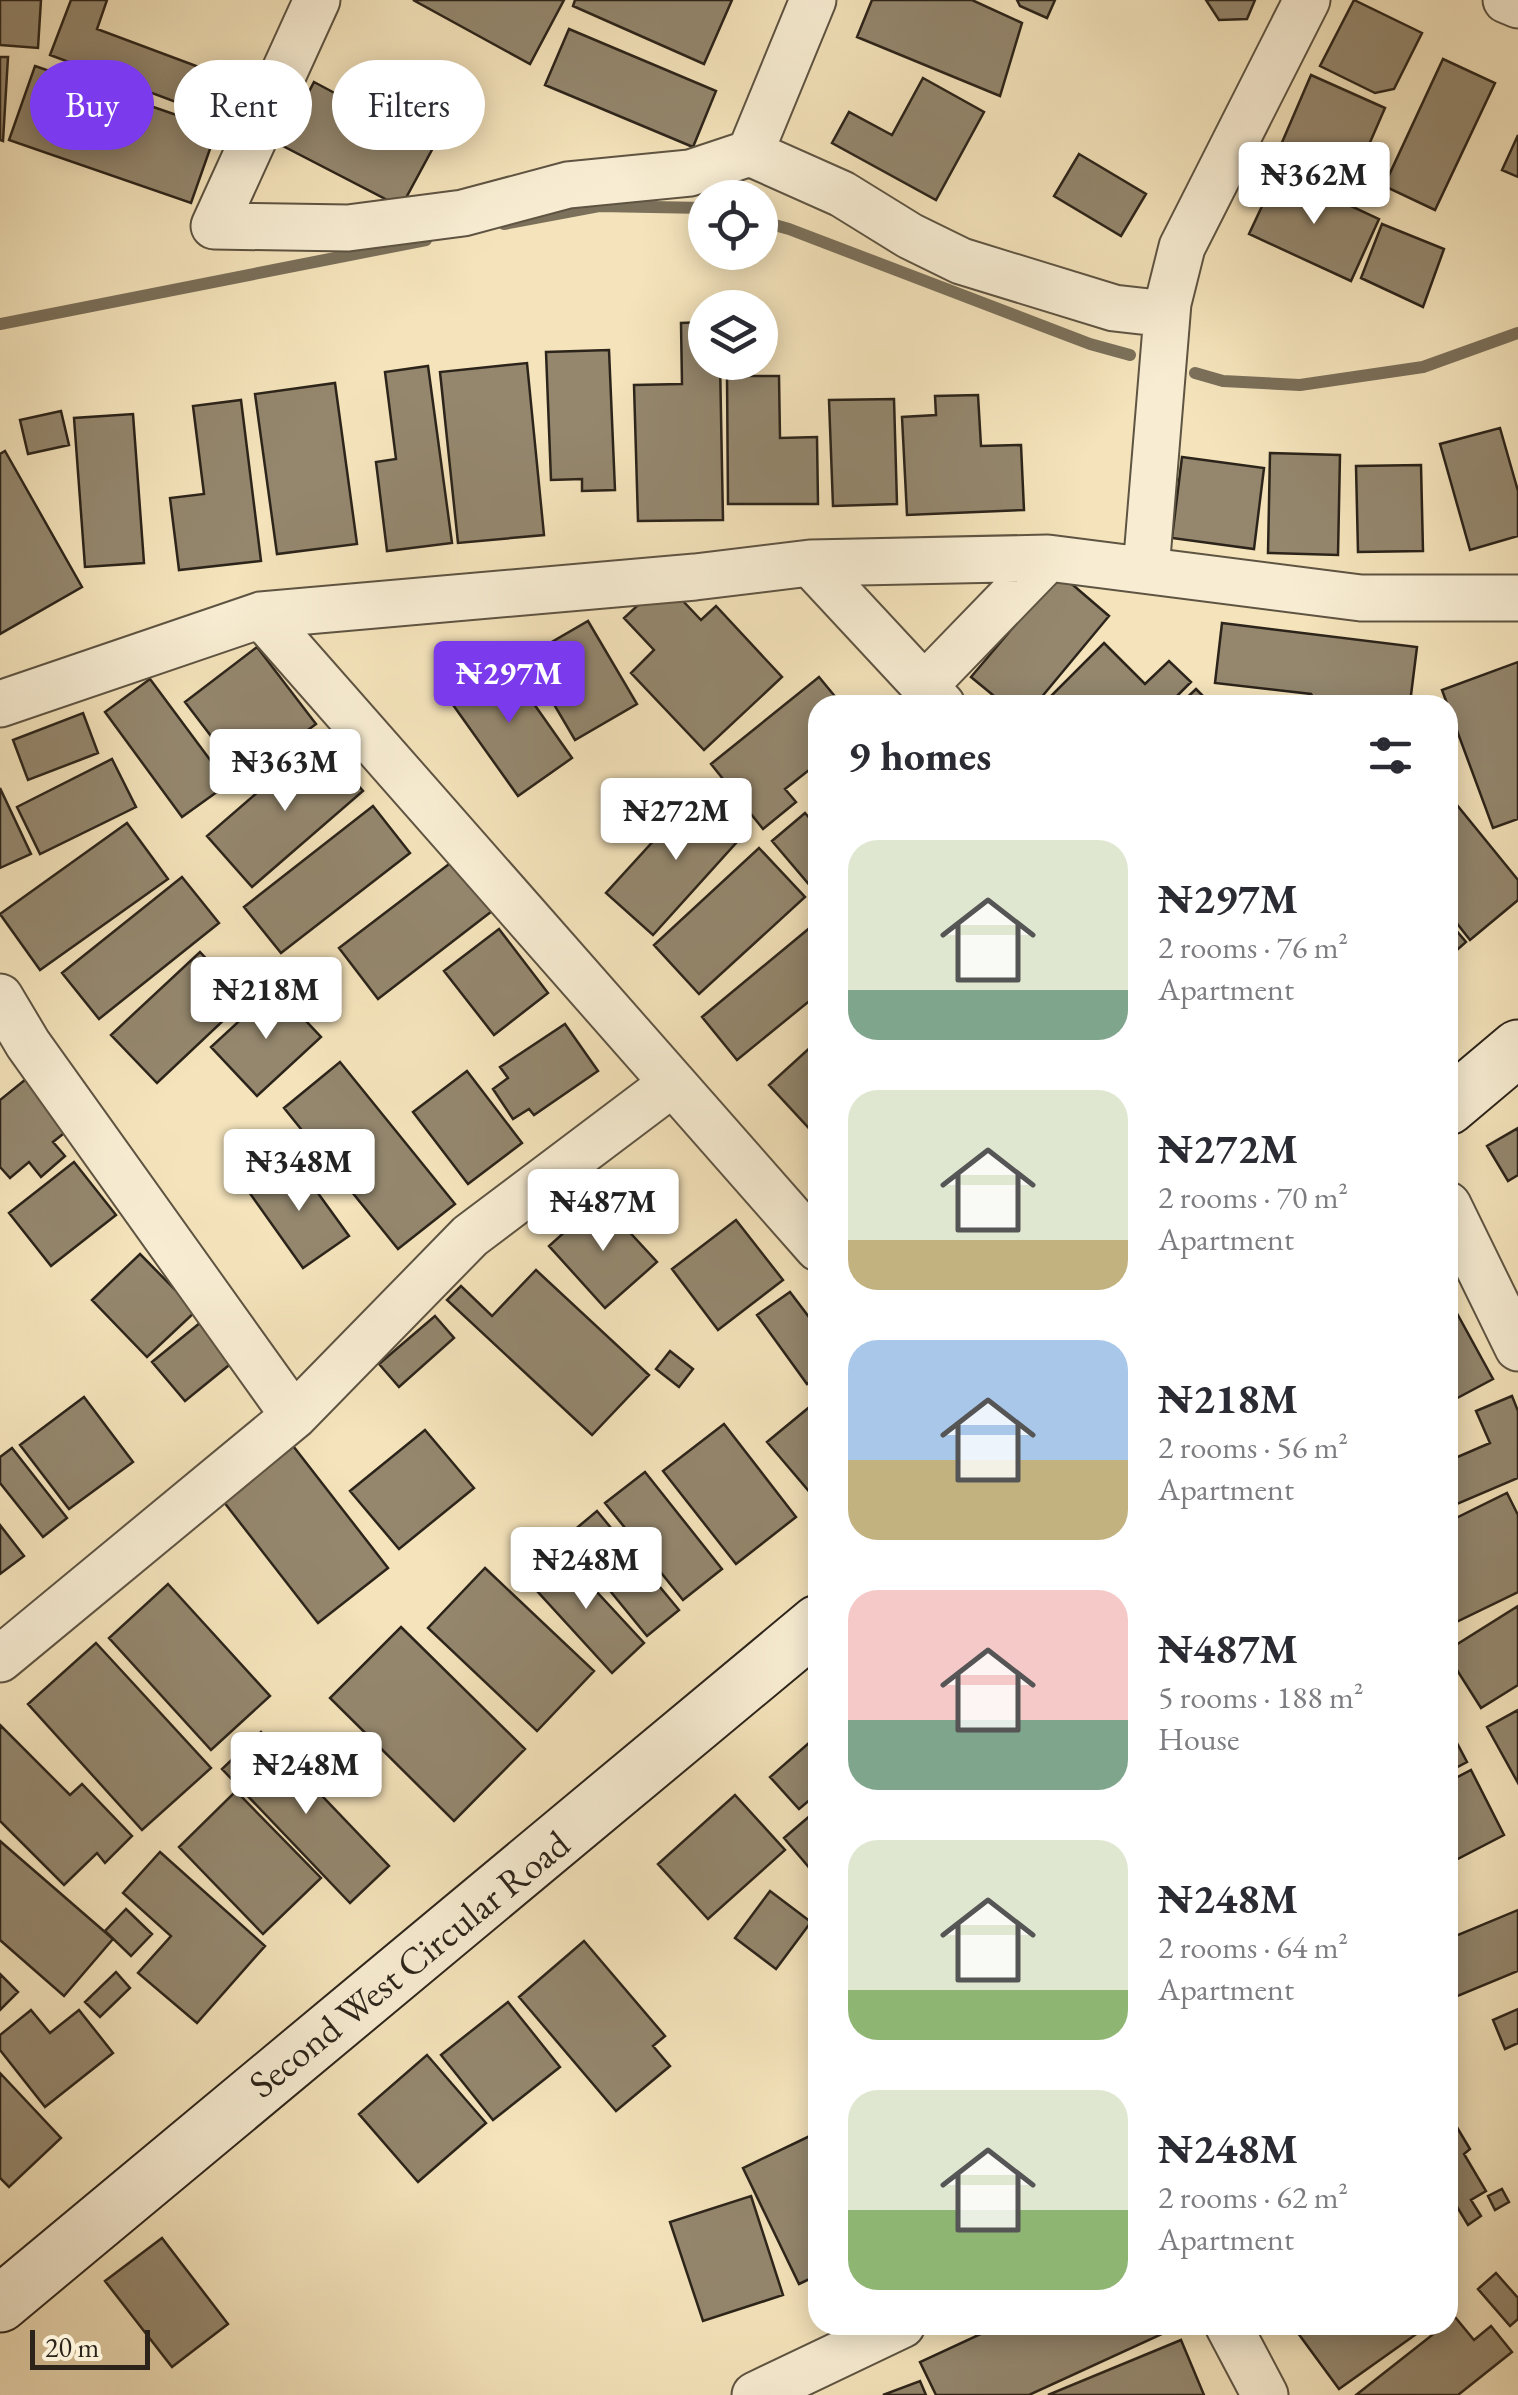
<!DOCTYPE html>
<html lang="en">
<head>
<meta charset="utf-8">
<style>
	body { margin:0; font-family:"EB Garamond",serif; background:#f7f7f7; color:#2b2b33; height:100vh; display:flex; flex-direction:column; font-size:38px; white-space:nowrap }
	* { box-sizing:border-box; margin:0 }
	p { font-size:32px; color:#7c7c81 }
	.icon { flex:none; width:55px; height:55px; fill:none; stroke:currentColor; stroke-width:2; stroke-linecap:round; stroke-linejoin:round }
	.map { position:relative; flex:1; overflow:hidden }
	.sheet { position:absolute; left:808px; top:695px; width:650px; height:1640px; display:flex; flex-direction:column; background:#fff; border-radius:30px; box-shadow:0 5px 25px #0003 }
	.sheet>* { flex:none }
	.top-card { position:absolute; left:30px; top:60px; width:628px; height:90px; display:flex; gap:20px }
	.tools { position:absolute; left:688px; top:180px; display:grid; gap:20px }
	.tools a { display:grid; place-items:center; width:90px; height:90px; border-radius:50%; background:#fff; box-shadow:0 5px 25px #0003; font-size:50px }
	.scale { position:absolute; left:30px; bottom:25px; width:120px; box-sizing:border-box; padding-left:10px; border:5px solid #2c241a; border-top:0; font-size:28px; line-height:35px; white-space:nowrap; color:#2c241a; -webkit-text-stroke:8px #f8edd3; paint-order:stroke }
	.price { position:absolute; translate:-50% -85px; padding:0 22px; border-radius:10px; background:#fff; color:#222; font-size:32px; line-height:65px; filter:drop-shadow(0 2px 5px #0008) }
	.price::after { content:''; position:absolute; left:50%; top:60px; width:30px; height:22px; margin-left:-15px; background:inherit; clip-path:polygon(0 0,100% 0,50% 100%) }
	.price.current { background:#7c3aed; color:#fff }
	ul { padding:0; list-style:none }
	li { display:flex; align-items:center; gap:30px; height:250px; padding:0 40px }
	li span { display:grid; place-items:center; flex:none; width:280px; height:200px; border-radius:30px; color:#555 }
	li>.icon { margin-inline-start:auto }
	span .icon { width:120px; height:120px; fill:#fffc; stroke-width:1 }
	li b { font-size:42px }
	h2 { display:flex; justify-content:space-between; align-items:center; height:120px; padding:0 40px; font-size:42px }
	.chip { padding:0 35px; border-radius:45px; background:#fff; box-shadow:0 5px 25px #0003; font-size:35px; line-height:90px }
	.chip.current { background:#7c3aed; color:#fff }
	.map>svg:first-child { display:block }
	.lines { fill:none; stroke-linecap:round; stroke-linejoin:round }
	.stream { stroke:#7b705a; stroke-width:12 }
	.building { fill:#94876e; stroke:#2c241a; stroke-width:2.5 }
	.street-casing { stroke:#5e5442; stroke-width:49 }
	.secondary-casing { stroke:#2c241a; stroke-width:59 }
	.street { stroke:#f8edd3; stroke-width:45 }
	.secondary { stroke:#f8edd3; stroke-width:55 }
	.labels { text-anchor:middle; stroke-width:8; stroke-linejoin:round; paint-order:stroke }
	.street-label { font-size:38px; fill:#2c241a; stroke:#f8edd3 }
</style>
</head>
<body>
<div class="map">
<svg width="1518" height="2395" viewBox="0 0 1518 2395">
	<rect width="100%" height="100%" fill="#f4e3bb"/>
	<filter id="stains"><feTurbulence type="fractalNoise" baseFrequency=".002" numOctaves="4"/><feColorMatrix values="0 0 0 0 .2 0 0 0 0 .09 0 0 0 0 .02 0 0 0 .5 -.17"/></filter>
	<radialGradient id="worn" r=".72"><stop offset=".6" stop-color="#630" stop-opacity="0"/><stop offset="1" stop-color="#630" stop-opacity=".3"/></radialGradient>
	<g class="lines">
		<path class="stream" d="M 760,221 L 789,229 L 1090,344 L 1130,355
			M 504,224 L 599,206 L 705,208
			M 0,324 L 426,240
			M 1195,373 L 1223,381 L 1300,385 L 1423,367 L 1518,333"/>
	</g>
	<path class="building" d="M 0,0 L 41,0 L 38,48 L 0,45 Z
		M 71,0 L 107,0 L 97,29 L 231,79 L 216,117 L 50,55 Z
		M 413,0 L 564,0 L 530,64 Z
		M 575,0 L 732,0 L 704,64 L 573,6 Z
		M 872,0 L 972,0 L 1022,23 L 1000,96 L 857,37 Z
		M 1017,0 L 1055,0 L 1047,18 L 1020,6 Z
		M 1206,0 L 1255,0 L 1247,19 L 1219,20 Z
		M 1354,0 L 1422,33 L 1394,89 L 1375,93 L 1320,66 Z
		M 569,29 L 716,91 L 693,147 L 545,85 Z
		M 0,57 L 8,57 L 3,141 L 0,140 Z
		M 1443,59 L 1495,83 L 1435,210 L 1384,186 Z
		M 35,66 L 217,129 L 191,203 L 9,140 Z
		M 1311,75 L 1385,108 L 1351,186 L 1277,154 Z
		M 923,78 L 984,112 L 936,200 L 832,143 L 849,112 L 892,135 Z
		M 314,82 L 434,146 L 401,207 L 281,145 Z
		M 1518,135 L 1518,177 L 1502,170 Z
		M 1079,154 L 1146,194 L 1121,236 L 1054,196 Z
		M 1278,172 L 1379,219 L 1351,281 L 1249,234 Z
		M 1382,224 L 1444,249 L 1423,307 L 1361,278 Z
		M 705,322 L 705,362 L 720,362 L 723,520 L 638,521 L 634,385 L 682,384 L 681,323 Z
		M 609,350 L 615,490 L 582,491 L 582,479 L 551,480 L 546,352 Z
		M 527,363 L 544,535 L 458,543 L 440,372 Z
		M 428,366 L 452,543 L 387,551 L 376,462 L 396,459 L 385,372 Z
		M 727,376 L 779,376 L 780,438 L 817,437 L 818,504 L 728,504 Z
		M 335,383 L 357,544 L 277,554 L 255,394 Z
		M 978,395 L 981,446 L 1021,445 L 1024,510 L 907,515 L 902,417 L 936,415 L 935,396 Z
		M 894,399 L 897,504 L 833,506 L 829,400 Z
		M 241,400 L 261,561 L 179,570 L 170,498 L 204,494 L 193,406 Z
		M 61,411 L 69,445 L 28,454 L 20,420 Z
		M 133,414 L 144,563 L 85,567 L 74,418 Z
		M 1500,428 L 1518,491 L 1518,536 L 1470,550 L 1440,444 Z
		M 5,451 L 82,587 L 0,634 L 0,454 Z
		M 1270,453 L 1340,455 L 1338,555 L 1268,553 Z
		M 1182,457 L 1264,468 L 1254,549 L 1172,538 Z
		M 1421,465 L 1423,551 L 1358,552 L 1356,466 Z
		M 1059,573 L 1109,616 L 1035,705 L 1005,705 L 971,677 Z
		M 664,581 L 701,620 L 716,606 L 782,677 L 704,750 L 631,673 L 654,650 L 624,618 Z
		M 588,621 L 637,704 L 575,740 L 526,657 Z
		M 1222,623 L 1417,647 L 1411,695 L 1418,705 L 1318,705 L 1311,694 L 1215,683 Z
		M 1104,643 L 1145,684 L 1169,661 L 1191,682 L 1168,705 L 1042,705 Z
		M 257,647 L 316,724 L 243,778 L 185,702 Z
		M 501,657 L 572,758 L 518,796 L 446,695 Z
		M 1518,662 L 1518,819 L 1493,828 L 1442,690 Z
		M 819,677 L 842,705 L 818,705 L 818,763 L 785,789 L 796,802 L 763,829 L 711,764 Z
		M 150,679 L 228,784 L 182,817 L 105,712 Z
		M 1196,689 L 1212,705 L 1179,705 Z
		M 83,713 L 98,753 L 28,780 L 13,740 Z
		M 318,740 L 363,791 L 252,887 L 207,836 Z
		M 112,759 L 136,807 L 40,854 L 17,807 Z
		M 0,788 L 31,854 L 0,868 Z
		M 699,791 L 745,833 L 653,935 L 606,893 Z
		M 1448,794 L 1518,880 L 1518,900 L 1470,940 L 1448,912 Z
		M 373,806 L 410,853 L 281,953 L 244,907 Z
		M 805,813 L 818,828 L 818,895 L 772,841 Z
		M 127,823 L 168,879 L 40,970 L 0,914 Z
		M 759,848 L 805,897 L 699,994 L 654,945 Z
		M 457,858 L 496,908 L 378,999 L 339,948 Z
		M 182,877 L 219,923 L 99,1019 L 62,973 Z
		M 818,921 L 818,994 L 737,1060 L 702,1017 Z
		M 1448,921 L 1466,942 L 1448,958 Z
		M 499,929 L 548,993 L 494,1035 L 444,971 Z
		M 200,952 L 245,1000 L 157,1083 L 111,1035 Z
		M 275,988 L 321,1037 L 257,1096 L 211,1047 Z
		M 565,1024 L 598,1071 L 534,1115 L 529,1109 L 513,1119 L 493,1089 L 508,1078 L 500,1067 Z
		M 813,1045 L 818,1050 L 818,1138 L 769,1085 Z
		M 340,1062 L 455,1204 L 398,1249 L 284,1108 Z
		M 467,1071 L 522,1143 L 468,1184 L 413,1112 Z
		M 31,1075 L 73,1126 L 53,1142 L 65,1156 L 41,1177 L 29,1162 L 10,1178 L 0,1167 L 0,1100 Z
		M 1518,1128 L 1518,1175 L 1508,1181 L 1487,1146 Z
		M 294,1160 L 349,1236 L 303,1268 L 249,1192 Z
		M 74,1162 L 116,1215 L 51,1266 L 9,1213 Z
		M 600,1200 L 657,1262 L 605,1308 L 549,1246 Z
		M 736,1220 L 783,1280 L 718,1330 L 672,1269 Z
		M 140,1254 L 196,1311 L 147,1357 L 92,1300 Z
		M 536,1270 L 649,1375 L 592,1435 L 447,1300 L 461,1286 L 492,1316 Z
		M 790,1292 L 818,1329 L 818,1377 L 807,1384 L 757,1315 Z
		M 1448,1297 L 1493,1379 L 1448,1403 Z
		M 435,1316 L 454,1338 L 399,1387 L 379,1364 Z
		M 206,1318 L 239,1357 L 185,1401 L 152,1362 Z
		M 670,1351 L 693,1369 L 679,1387 L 656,1369 Z
		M 1512,1396 L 1518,1411 L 1518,1478 L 1450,1507 L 1448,1461 L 1490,1443 L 1476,1411 Z
		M 84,1397 L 133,1462 L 69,1509 L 20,1445 Z
		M 818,1400 L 818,1492 L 813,1496 L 767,1442 Z
		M 724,1424 L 796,1517 L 736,1564 L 663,1471 Z
		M 425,1430 L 474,1488 L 399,1549 L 350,1491 Z
		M 290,1442 L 388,1568 L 318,1623 L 220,1497 Z
		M 12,1448 L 67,1518 L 43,1537 L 0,1483 L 0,1457 Z
		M 645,1472 L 722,1569 L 683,1600 L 605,1503 Z
		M 1507,1493 L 1518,1515 L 1518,1592 L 1448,1626 L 1448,1522 Z
		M 597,1511 L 679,1610 L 647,1636 L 566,1537 Z
		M 0,1525 L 24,1556 L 0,1574 Z
		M 559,1551 L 644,1643 L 612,1673 L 527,1580 Z
		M 485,1568 L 594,1671 L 537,1731 L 428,1628 Z
		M 168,1584 L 270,1696 L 211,1750 L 109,1638 Z
		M 1518,1606 L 1518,1685 L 1481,1708 L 1448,1656 L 1448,1650 Z
		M 401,1627 L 525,1749 L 454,1821 L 330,1698 Z
		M 96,1643 L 211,1768 L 142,1830 L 28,1704 Z
		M 1518,1710 L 1518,1783 L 1487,1727 Z
		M 0,1725 L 70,1795 L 82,1784 L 132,1836 L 105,1863 L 97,1853 L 64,1885 L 0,1821 Z
		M 1448,1726 L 1467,1762 L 1448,1772 Z
		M 261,1732 L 389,1866 L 350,1903 L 222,1769 Z
		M 818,1735 L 818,1793 L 799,1809 L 770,1777 Z
		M 1471,1770 L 1504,1835 L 1448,1864 L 1448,1782 Z
		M 236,1791 L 321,1878 L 263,1934 L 179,1847 Z
		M 735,1795 L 785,1850 L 708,1919 L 658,1864 Z
		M 818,1809 L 818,1878 L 784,1838 Z
		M 0,1841 L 113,1939 L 64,1996 L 0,1940 Z
		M 160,1852 L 265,1946 L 197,2023 L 138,1973 L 171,1936 L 123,1893 Z
		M 770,1891 L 811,1922 L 776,1969 L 735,1938 Z
		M 126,1909 L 152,1934 L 131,1956 L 105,1931 Z
		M 1518,1910 L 1518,1971 L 1448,2000 L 1448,1939 Z
		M 584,1941 L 665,2036 L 653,2046 L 670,2066 L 616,2111 L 519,1997 Z
		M 116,1972 L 130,1988 L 100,2017 L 85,2002 Z
		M 0,1974 L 18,1992 L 0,2010 Z
		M 508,2002 L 560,2067 L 493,2120 L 441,2055 Z
		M 1518,2009 L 1518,2043 L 1505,2049 L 1493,2020 Z
		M 31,2010 L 50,2033 L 79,2010 L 113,2053 L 45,2107 L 0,2050 L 0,2035 Z
		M 427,2055 L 486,2123 L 418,2182 L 359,2114 Z
		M 0,2073 L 61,2138 L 9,2187 L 0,2178 Z
		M 1455,2124 L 1470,2149 L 1464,2154 L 1486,2191 L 1471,2200 L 1481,2216 L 1468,2225 L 1448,2192 L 1448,2129 Z
		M 812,2135 L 818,2146 L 818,2275 L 799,2284 L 743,2168 Z
		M 1502,2189 L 1509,2202 L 1495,2210 L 1488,2196 Z
		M 751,2196 L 783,2295 L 703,2321 L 670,2222 Z
		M 162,2238 L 228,2324 L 172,2367 L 105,2281 Z
		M 1496,2273 L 1518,2298 L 1518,2319 L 1510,2326 L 1478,2289 Z
		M 1455,2317 L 1474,2340 L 1491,2326 L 1512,2352 L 1458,2395 L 1356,2395 Z
		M 1000,2325 L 1171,2325 L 1173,2329 L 1029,2395 L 936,2395 L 920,2362 Z
		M 1292,2325 L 1429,2325 L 1339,2389 Z
		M 1181,2340 L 1204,2395 L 1048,2395 Z
		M 920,2381 L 926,2395 L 883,2395 Z"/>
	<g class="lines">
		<g class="street-casing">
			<path id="street" d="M 317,0 L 214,226 L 348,228 L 463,213 L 568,185 L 690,173 L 750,153 L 842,194 L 910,236 L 961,261 L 1114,308 L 1167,314
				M 1506,0 L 1518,5
				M 750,153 L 813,0
				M 810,563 L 942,705
				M 1146,570 L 1168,303 L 1182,247 L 1307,0
				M 261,615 L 818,1248
				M 925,685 L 1048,558
				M 0,704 L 261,615 L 695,577 L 810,563 L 1048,558 L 1361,598 L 1518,598
				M 0,997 L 28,1044 L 294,1416
				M 1448,1205 L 1518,1348
				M 0,1659 L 294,1416 L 470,1236 L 673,1083
				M 1228,2325 L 1265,2395
				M 755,2395 L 902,2325"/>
		</g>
		<g class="secondary-casing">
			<path id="secondary" d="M 1448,1107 L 1518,1048
				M 0,2304 L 818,1623"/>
		</g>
		<use href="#street" class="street"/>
		<use href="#secondary" class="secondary"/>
	</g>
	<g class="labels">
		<g class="street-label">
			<text transform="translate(409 1964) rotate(-39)" y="13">Second West Circular Road</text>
		</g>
	</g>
	<rect width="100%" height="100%" filter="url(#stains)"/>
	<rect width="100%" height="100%" fill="url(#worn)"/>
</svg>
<div class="tools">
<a><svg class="icon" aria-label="locate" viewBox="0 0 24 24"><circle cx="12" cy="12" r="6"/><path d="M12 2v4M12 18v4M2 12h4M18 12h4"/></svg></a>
<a><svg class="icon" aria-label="layers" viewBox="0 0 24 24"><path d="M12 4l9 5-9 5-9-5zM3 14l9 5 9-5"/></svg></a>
</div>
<div class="scale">20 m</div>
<b class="price" style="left:1314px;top:227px">₦362M</b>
<b class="price current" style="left:509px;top:726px">₦297M</b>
<b class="price" style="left:285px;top:814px">₦363M</b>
<b class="price" style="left:676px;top:863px">₦272M</b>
<b class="price" style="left:266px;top:1042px">₦218M</b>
<b class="price" style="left:299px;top:1214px">₦348M</b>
<b class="price" style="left:603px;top:1254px">₦487M</b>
<b class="price" style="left:586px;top:1612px">₦248M</b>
<b class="price" style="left:306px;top:1817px">₦248M</b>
<div class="top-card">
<a class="chip current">Buy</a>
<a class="chip">Rent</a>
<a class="chip">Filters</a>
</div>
<section class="sheet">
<h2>9 homes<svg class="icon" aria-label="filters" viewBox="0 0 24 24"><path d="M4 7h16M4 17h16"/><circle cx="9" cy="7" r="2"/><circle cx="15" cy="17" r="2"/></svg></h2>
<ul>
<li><span style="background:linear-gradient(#dfe7d0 75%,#7fa58c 0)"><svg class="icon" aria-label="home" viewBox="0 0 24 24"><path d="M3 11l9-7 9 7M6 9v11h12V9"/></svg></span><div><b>₦297M</b><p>2 rooms · 76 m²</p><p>Apartment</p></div></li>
<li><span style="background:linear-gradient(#dfe7d0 75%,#c2b280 0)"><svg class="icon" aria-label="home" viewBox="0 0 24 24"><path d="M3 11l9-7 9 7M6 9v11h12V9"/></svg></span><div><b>₦272M</b><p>2 rooms · 70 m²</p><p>Apartment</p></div></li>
<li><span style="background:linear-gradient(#a9c7e8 60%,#c2b280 0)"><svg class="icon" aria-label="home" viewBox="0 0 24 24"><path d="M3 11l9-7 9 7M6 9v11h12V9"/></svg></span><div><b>₦218M</b><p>2 rooms · 56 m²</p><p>Apartment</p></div></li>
<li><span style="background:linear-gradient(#f6c9c9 65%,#7fa58c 0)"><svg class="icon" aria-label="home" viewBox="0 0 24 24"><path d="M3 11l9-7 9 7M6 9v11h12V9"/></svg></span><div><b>₦487M</b><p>5 rooms · 188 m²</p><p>House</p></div></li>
<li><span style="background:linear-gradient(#dfe7d0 75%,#8fb573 0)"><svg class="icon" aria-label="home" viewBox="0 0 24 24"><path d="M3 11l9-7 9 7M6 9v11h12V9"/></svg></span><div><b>₦248M</b><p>2 rooms · 64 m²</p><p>Apartment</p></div></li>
<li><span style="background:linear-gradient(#dfe7d0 60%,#8fb573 0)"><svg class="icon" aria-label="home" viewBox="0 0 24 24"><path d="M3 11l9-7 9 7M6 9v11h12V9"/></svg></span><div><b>₦248M</b><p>2 rooms · 62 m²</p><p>Apartment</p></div></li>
</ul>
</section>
</div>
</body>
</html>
